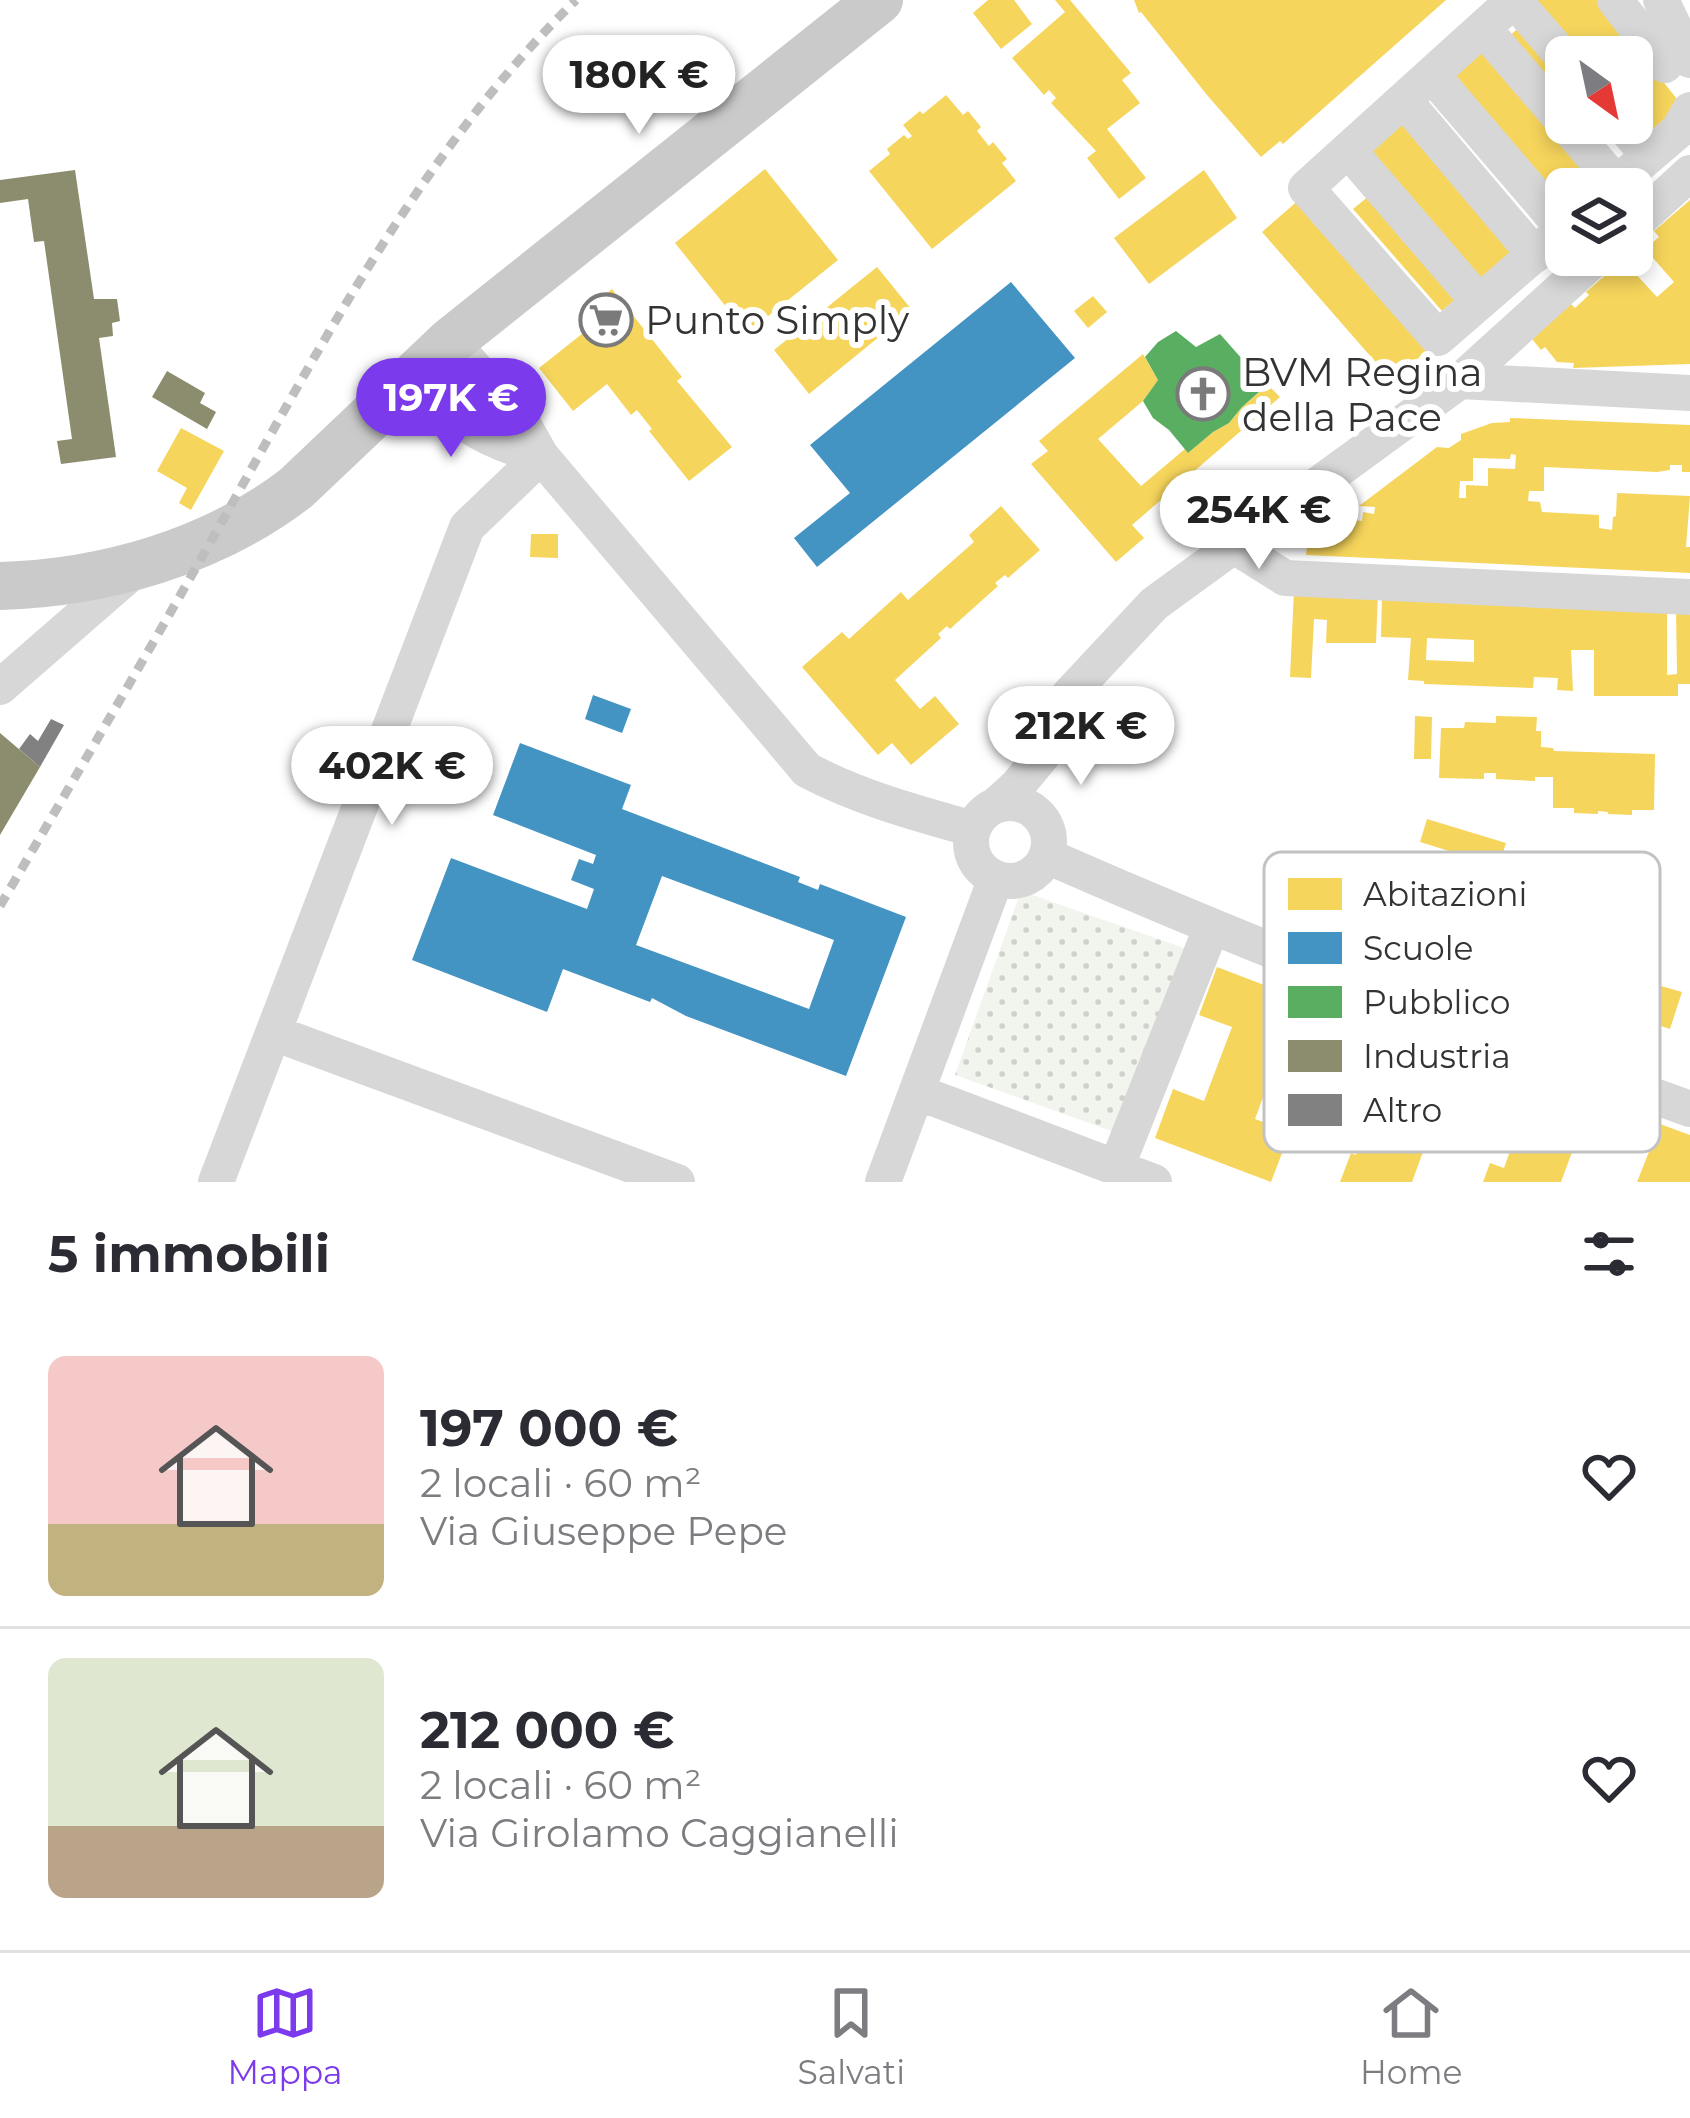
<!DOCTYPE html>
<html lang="it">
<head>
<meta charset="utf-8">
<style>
	body { margin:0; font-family:Montserrat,sans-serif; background:#f2f2f3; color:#2b2b33; height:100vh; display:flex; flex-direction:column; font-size:45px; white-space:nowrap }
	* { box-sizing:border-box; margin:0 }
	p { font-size:39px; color:#7c7c81 }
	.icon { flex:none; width:66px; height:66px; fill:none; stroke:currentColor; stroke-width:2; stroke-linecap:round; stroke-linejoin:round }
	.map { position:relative; height:1182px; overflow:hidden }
	.sheet { display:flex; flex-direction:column; background:#fff; flex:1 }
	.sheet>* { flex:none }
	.needle { width:78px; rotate:147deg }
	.tools { position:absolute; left:1545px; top:36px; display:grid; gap:24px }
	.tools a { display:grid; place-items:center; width:108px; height:108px; border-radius:18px; background:#fff; box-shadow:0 6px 18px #0003; font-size:60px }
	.price { position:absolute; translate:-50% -102px; padding:0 27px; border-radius:42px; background:#fff; color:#222; font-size:39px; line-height:78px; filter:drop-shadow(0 3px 6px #0008) }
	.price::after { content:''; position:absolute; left:50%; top:72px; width:36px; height:27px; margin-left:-18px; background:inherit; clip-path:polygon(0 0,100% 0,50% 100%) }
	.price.current { background:#7c3aed; color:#fff }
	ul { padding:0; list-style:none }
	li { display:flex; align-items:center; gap:36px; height:300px; padding:0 48px }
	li+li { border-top:3px solid #e1e1e2 }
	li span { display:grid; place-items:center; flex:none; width:336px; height:240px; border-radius:18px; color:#555 }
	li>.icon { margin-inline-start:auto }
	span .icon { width:144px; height:144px; fill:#fffc; stroke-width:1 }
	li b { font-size:51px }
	h2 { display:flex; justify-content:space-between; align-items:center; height:144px; padding:0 48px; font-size:51px }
	.tab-bar { display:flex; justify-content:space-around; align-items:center; height:168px; border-top:3px solid #e1e1e2; background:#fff; font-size:33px; color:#7c7c81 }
	.tab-bar a { display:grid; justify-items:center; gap:6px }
	.tab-bar .current { color:#7c3aed }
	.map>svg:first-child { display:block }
	.park { fill:url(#park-dots) }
	.homes { fill:#f6d55c; fill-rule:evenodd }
	.schools { fill:#4393c3; fill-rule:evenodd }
	.public { fill:#5aae61 }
	.industry { fill:#8c8c6e }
	.building { fill:#818181 }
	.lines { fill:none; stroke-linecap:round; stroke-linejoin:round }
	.minor { stroke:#d7d7d7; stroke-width:36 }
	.major { stroke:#cacaca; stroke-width:48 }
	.rail { stroke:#bebebe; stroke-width:9; stroke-dasharray:12 9; stroke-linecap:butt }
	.labels { text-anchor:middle; stroke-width:12; stroke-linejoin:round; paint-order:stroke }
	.poi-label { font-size:39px; fill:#333; stroke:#fff; text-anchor:start }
	.key { fill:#fff; stroke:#c2c2c2; stroke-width:3 }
	.key-label { font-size:33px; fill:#333 }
</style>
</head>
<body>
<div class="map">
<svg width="1690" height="1182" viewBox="0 0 1690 1182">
	<defs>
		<pattern id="park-dots" width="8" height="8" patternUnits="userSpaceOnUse" patternTransform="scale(3)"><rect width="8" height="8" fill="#f1f5ed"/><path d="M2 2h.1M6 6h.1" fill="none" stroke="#cfd2cc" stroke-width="1.8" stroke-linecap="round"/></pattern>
	</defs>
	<rect width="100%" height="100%" fill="#fff"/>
	<path class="park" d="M 1021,891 L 1184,948 L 1117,1133 L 955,1075 Z"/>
	<path class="homes" d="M 988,0 L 1014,0 L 1032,24 L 1001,49 L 973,13 Z
		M 1055,0 L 1070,0 L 1131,73 L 1122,80 L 1140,103 L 1107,129 L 1146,178 L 1119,199 L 1087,158 L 1096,151 L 1051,103 L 1056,98 L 1049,90 L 1044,95 L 1012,58 L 1065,12 Z
		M 1134,0 L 1446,0 L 1283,144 L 1280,141 L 1261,157 L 1207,95 L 1141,12 L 1139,13 Z
		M 1533,0 L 1598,0 L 1681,104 L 1643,138 L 1632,126 L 1632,57 L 1578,57 Z
		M 1523,24 L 1566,73 L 1566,105 L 1507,38 Z
		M 1487,43 L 1597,176 L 1583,189 L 1566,189 L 1566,204 L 1448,77 Z
		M 946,95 L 963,115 L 968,111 L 981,127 L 977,131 L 989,146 L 993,142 L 1007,159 L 1002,163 L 1016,181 L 932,249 L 869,171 L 890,154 L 887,149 L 904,135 L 908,139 L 912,136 L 903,125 L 920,111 L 923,114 Z
		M 1404,116 L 1515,249 L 1477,284 L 1365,150 Z
		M 765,169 L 838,260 L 747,333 L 675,243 Z
		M 1204,170 L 1237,218 L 1149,284 L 1114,238 Z
		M 1370,195 L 1458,297 L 1442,311 L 1353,209 Z
		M 1301,198 L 1431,347 L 1392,381 L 1262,232 Z
		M 1690,200 L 1690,364 L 1573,368 L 1574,363 L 1557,362 L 1545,347 L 1541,350 L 1532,339 L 1571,304 L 1575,308 L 1589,295 L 1586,292 L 1627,256 L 1636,266 L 1632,270 L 1657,297 L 1674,282 L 1645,249 L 1659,237 L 1654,231 Z
		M 877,267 L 912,310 L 809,394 L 774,350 Z
		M 612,289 L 682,377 L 677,381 L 732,447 L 689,481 L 649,431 L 652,429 L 637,410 L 631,415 L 607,384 L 573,411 L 539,368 L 597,322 L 587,310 Z
		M 1093,296 L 1107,312 L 1088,328 L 1074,311 Z
		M 1143,354 L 1158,380 L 1143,401 L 1098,439 L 1141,486 L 1185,449 L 1188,453 L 1213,432 L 1229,423 L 1242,407 L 1268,385 L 1280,397 L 1132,525 L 1144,538 L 1116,562 L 1031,464 L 1048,451 L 1039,441 Z
		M 1510,418 L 1690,425 L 1690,472 L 1682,472 L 1682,465 L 1670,465 L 1670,470 L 1657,472 L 1544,467 L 1544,491 L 1529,491 L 1528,501 L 1540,502 L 1542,512 L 1599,515 L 1599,528 L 1612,530 L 1613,517 L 1616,516 L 1617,493 L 1690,496 L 1686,547 L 1690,547 L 1690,573 L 1306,555 L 1307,546 L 1340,521 L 1339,529 L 1352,530 L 1352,520 L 1362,521 L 1363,512 L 1374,514 L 1375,507 L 1359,506 L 1437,447 L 1449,448 L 1461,440 L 1461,434 L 1492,423 L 1510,422 ZM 1511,454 L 1516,455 L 1515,469 L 1488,468 L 1488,486 L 1466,485 L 1466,498 L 1459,498 L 1460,481 L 1473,481 L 1473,458 L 1510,459 Z
		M 181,428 L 224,451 L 191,510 L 179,503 L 187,488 L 157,471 Z
		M 1001,506 L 1040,550 L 1008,578 L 1005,575 L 995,583 L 998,586 L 950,629 L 947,626 L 938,634 L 941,638 L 895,680 L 920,709 L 935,696 L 959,724 L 911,765 L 892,743 L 878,755 L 802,667 L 842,632 L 849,639 L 901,592 L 908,600 L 974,542 L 969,535 Z
		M 531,534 L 558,534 L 558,558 L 530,557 Z
		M 1294,590 L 1378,594 L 1376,643 L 1326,643 L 1327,620 L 1314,619 L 1311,678 L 1290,677 Z
		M 1382,596 L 1667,609 L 1667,675 L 1677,674 L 1676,610 L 1690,611 L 1690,684 L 1678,684 L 1678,696 L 1594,696 L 1594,650 L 1571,650 L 1573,691 L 1557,690 L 1558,678 L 1534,677 L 1533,688 L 1424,684 L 1424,681 L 1408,680 L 1411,638 L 1381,637 ZM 1427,638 L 1474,640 L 1474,662 L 1426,660 Z
		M 1415,716 L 1432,717 L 1431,759 L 1414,759 Z
		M 1496,716 L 1537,717 L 1536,731 L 1541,731 L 1541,747 L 1553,748 L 1554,751 L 1655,754 L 1654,810 L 1632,810 L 1632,815 L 1608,814 L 1608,812 L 1598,811 L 1598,814 L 1574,813 L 1574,808 L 1553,808 L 1553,777 L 1535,777 L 1535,781 L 1496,779 L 1496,773 L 1484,773 L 1484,779 L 1439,778 L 1441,728 L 1464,728 L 1465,722 L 1496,723 Z
		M 1427,819 L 1506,843 L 1497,872 L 1460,861 L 1462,855 L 1420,842 Z
		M 1217,967 L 1335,1012 L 1318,1058 L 1283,1045 L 1279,1054 L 1255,1119 L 1290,1132 L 1271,1182 L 1155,1138 L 1173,1089 L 1204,1101 L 1232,1027 L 1199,1015 Z
		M 1661,986 L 1682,992 L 1670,1029 L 1649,1022 Z
		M 1397,1027 L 1473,1055 L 1453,1109 L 1435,1102 L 1422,1136 L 1428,1138 L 1412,1182 L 1340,1182 L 1351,1153 L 1356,1155 L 1369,1121 L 1363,1119 Z
		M 1534,1083 L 1590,1103 L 1561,1182 L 1483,1182 L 1490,1163 L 1504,1168 Z
		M 1660,1124 L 1690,1135 L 1690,1182 L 1637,1182 Z"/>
	<path class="schools" d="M 1011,282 L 1075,358 L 817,567 L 794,538 L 850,493 L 810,445 Z
		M 593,695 L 631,709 L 622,733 L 585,719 Z
		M 520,743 L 631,785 L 622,809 L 800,877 L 798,882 L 818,890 L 820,884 L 906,917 L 846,1076 L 686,1016 L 652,998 L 650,1002 L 563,969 L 547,1012 L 412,960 L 451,858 L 587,909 L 594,889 L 571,880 L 579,859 L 593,864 L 596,855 L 493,815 ZM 662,876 L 834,940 L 809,1009 L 636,945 Z"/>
	<path class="public" d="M 1176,331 L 1196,347 L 1220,334 L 1266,386 L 1242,407 L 1229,423 L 1213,432 L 1188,453 L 1169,430 L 1153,418 L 1143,401 L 1158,380 L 1145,357 L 1158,342 Z"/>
	<path class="industry" d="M 75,170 L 94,299 L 117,299 L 120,321 L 112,323 L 113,336 L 99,338 L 116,457 L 61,464 L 57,441 L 72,439 L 44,241 L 34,242 L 28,199 L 0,203 L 0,180 Z
		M 167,371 L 205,393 L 200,403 L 216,412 L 207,429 L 152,397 Z
		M 0,733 L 40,767 L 0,835 Z"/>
	<path class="building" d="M 51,719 L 64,725 L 40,767 L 19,749 L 30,734 L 38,741 Z"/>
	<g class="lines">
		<path class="minor" d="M 1514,0 L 1306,188 L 1438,338 L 1566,227
			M 1514,0 L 1566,60
			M 1615,0 L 1665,65
			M 1661,0 L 1690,60
			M 1484,29 L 1616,183
			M 1432,75 L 1564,229
			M 1404,100 L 1535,255
			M 1621,123 L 1649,156
			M 1349,151 L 1479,302
			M 1610,189 L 1678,131 L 1690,110
			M 1632,226 L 1690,173
			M 451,341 L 522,422 L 541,456 L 807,770 C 860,798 916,813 973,829
			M 414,375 C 460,423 476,438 541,456
			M 1460,381 L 1690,393
			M 1234,546 L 1285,578 L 1690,597
			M 0,687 L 139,566
			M971 842a39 39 0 1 1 78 0a39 39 0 1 1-78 0Z
			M 996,805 L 1017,786 L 1042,756 L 1068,696 L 1154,604 L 1460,381 L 1599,255
			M 1047,856 C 1258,949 1473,1031 1690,1109
			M 274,1033 L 677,1182
			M 917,1092 L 1154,1182
			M 1116,1168 L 1212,926
			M 216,1182 L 467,527 L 541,456
			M 883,1182 L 996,878"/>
		<path class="major" d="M 0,586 C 104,583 213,552 296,488 L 451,341 L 879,0"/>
		<path class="rail" d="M 0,906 C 75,777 151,648 224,518 C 326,336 425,147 576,0"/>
	</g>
	<defs>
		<g id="supermarket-ring" transform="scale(2.7)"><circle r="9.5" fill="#fff" stroke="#7a7a7a" stroke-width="1.5"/><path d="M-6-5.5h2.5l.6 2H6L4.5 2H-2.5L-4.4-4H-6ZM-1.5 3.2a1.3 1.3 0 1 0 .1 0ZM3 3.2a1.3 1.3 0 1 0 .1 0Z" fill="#7a7a7a"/></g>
		<g id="church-ring" transform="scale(2.7)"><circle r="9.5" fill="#fff" stroke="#7a7a7a" stroke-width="1.5"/><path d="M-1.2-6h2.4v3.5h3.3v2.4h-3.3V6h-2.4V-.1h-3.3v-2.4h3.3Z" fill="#7a7a7a"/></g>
	</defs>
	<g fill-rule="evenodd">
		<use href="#supermarket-ring" x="606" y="320"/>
		<use href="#church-ring" x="1203" y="394"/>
	</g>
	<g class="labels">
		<g class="poi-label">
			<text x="645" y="334">Punto Simply</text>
			<text x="1242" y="386">BVM Regina<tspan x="1242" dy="45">della Pace</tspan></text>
		</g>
	</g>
	<rect x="1264" y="852" width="396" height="300" rx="18" class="key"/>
	<rect x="1288" y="878" width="54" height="32" fill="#f6d55c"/>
	<rect x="1288" y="932" width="54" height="32" fill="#4393c3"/>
	<rect x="1288" y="986" width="54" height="32" fill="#5aae61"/>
	<rect x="1288" y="1040" width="54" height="32" fill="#8c8c6e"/>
	<rect x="1288" y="1094" width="54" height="32" fill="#818181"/>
	<g class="key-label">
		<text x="1363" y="906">Abitazioni</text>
		<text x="1363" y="960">Scuole</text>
		<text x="1363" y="1014">Pubblico</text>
		<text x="1363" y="1068">Industria</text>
		<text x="1363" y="1122">Altro</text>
	</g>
</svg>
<div class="tools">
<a><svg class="needle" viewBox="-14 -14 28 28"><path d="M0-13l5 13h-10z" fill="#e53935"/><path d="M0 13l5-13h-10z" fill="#7c7c81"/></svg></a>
<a><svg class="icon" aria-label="layers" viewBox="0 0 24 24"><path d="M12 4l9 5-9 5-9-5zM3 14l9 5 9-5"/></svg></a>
</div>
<b class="price" style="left:639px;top:137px">180K €</b>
<b class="price current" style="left:451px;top:460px">197K €</b>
<b class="price" style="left:1259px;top:572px">254K €</b>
<b class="price" style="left:1081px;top:788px">212K €</b>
<b class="price" style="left:392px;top:828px">402K €</b>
</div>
<section class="sheet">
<h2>5 immobili<svg class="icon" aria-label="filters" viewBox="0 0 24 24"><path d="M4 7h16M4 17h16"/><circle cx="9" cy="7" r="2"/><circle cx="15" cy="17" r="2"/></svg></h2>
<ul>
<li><span style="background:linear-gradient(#f6c9c9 70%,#c2b280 0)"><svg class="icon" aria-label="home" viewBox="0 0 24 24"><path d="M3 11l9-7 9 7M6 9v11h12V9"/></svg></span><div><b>197 000 €</b><p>2 locali · 60 m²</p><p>Via Giuseppe Pepe</p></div><svg class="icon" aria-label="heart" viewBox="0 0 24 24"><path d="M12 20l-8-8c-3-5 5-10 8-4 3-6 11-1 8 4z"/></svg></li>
<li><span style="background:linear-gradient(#dfe7d0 70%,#b9a48a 0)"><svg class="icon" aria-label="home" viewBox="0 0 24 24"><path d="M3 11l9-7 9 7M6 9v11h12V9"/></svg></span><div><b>212 000 €</b><p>2 locali · 60 m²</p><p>Via Girolamo Caggianelli</p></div><svg class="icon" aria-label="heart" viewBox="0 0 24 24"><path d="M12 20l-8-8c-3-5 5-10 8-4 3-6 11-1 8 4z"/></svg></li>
</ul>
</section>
<nav class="tab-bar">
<a class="current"><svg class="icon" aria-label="map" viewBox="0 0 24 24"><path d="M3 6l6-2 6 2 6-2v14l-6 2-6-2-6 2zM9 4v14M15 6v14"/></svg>Mappa</a>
<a><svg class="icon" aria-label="saved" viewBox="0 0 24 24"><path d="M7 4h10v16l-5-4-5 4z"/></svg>Salvati</a>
<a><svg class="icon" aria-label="home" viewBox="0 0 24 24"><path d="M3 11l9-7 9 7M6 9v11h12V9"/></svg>Home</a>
</nav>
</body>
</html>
